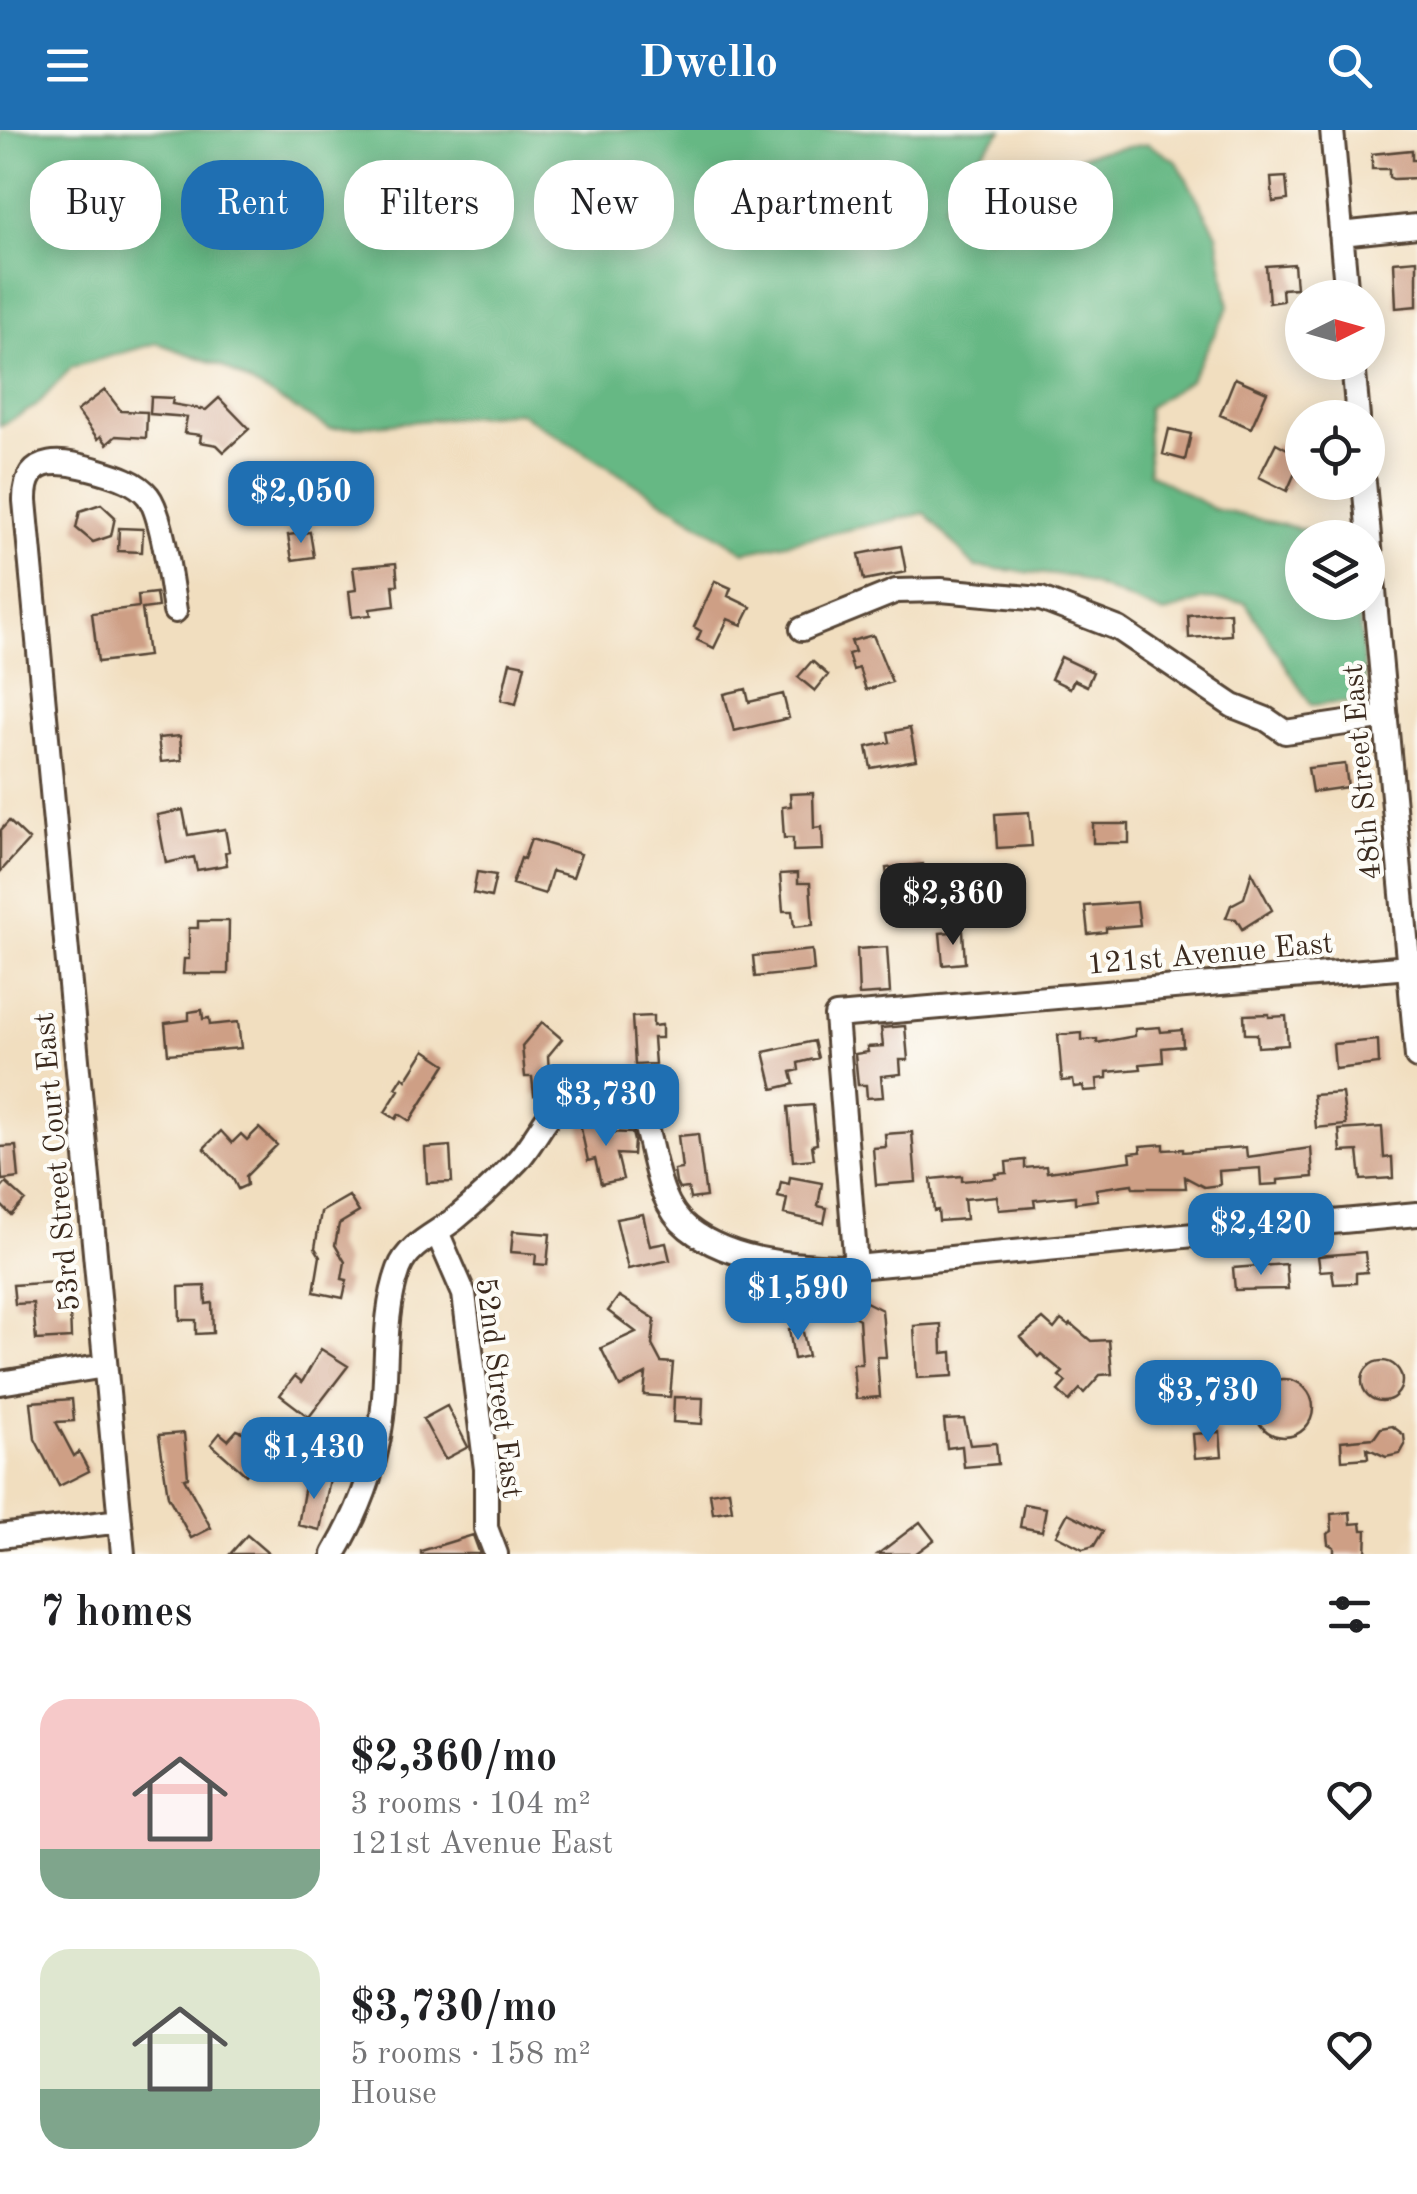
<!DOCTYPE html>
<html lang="en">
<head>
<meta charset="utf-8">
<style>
	body { margin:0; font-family:"Old Standard TT",serif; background:#f2f2f2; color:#202124; height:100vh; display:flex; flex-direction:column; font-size:38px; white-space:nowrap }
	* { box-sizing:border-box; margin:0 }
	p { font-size:32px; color:#757577 }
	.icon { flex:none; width:55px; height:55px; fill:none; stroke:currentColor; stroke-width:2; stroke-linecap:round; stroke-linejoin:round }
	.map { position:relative; height:1424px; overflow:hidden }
	.side { display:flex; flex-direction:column; background:#fff; flex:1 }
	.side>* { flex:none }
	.top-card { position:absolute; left:30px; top:30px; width:1358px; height:90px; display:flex; gap:20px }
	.needle { width:65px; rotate:85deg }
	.buttons { position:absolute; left:1285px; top:150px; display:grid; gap:20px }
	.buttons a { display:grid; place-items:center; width:100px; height:100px; border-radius:50%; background:#fff; box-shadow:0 5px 25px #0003; font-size:50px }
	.price { position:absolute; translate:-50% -85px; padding:0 22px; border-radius:20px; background:#1f6fb2; color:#fff; font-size:32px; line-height:65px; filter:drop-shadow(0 2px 5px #0008) }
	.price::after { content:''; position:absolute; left:50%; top:60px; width:30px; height:22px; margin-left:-15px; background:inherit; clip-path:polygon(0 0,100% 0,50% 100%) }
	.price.active { background:#222; color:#fff }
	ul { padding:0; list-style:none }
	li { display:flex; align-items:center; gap:30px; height:250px; padding:0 40px }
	li span { display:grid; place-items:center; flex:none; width:280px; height:200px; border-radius:30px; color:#555 }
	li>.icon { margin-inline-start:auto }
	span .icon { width:120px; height:120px; fill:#fffc; stroke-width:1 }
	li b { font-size:42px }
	h2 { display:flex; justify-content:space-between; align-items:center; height:120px; padding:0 40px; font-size:42px }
	.tag { padding:0 35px; border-radius:40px; background:#fff; box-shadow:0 5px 25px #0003; font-size:35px; line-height:90px }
	.tag.active { background:#1f6fb2; color:#fff }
	header { display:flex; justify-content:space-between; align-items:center; height:130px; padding:0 40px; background:#1f6fb2; color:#fff; font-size:45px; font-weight:600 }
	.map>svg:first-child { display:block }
	.forest { fill:#66b884; stroke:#507151; stroke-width:2.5 }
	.building { fill:#ce9f85 }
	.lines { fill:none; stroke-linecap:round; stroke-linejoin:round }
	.minor-casing { stroke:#564536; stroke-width:28 }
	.minor { stroke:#fff; stroke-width:22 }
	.labels { text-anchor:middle; stroke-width:8; stroke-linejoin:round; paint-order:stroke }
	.street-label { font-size:30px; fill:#3b2a1e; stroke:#fdfcf7 }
</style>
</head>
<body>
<header><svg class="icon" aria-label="menu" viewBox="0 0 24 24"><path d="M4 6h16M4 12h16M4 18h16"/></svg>Dwello<svg class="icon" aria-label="search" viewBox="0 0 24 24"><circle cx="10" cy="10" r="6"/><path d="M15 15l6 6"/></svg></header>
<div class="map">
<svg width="1417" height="1424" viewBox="0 0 1417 1424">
	<rect width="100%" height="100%" fill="#fdfcf7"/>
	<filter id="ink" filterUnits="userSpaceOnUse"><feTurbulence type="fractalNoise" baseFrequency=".01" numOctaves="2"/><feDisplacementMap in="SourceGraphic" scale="20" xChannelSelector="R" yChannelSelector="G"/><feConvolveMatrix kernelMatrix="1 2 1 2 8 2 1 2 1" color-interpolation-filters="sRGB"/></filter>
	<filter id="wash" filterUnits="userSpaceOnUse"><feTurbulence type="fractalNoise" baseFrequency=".0048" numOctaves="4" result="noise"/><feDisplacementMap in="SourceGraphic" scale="40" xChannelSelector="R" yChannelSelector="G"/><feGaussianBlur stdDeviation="2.25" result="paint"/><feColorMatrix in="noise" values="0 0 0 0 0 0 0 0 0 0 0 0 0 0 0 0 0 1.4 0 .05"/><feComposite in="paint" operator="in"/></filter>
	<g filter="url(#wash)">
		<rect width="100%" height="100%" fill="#f1debf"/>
		<path class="forest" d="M 0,0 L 1002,0 L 953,55 L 944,75 L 957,98 L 988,108 C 1022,93 1034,57 1062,36 C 1085,19 1122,19 1148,14 L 1177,32 L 1217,104 L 1229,177 L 1190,250 L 1147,278 L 1149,343 L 1214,379 L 1337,407 L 1302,408 L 1302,472 L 1358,473 L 1367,571 L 1311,575 L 1245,472 L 1204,469 L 1164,484 L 1075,447 L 975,437 L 925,383 L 745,422 L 519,282 L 330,299 L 220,235 L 157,213 L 72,237 L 36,276 L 0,296 Z"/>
		<g id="blocks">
			<path class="building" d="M 1412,20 L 1412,30 L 1417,30 L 1417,48 L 1393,49 L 1389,47 L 1389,39 L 1372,39 L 1372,24 Z
				M 1286,47 L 1288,70 L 1273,72 L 1271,48 Z
				M 1417,130 L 1417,176 L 1396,178 L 1394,132 Z
				M 1294,134 L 1296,158 L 1282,159 L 1283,171 L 1269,173 L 1266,136 Z
				M 1235,248 L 1267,262 L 1251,298 L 1220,285 Z
				M 105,260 L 121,281 L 147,282 L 146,308 L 116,306 L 107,314 L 101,306 L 98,309 L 77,281 Z
				M 151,267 L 173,268 L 172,274 L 206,280 L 219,268 L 249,299 L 224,322 L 217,315 L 200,312 L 201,305 L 184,303 L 187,287 L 150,284 Z
				M 1169,299 L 1191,304 L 1185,330 L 1163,324 Z
				M 1276,313 L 1302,327 L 1287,361 L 1259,347 Z
				M 101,374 L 115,387 L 111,406 L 93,412 L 76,398 L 80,381 Z
				M 119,398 L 143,399 L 142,422 L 118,421 Z
				M 310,402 L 314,427 L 292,430 L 288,405 Z
				M 901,416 L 906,442 L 864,450 L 859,424 Z
				M 396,433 L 398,455 L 393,455 L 395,476 L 370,479 L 371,485 L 352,487 L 349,461 L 356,460 L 353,437 Z
				M 715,451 L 731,458 L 728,466 L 751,477 L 742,495 L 728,489 L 714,518 L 697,510 L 701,501 L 694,497 Z
				M 156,463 L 158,477 L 142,479 L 148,526 L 98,532 L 92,483 L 139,477 L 138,465 Z
				M 1230,482 L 1231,505 L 1189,508 L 1188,485 Z
				M 873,505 L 892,552 L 866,560 L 859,538 L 853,540 L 848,524 L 855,522 L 851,511 Z
				M 1061,527 L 1093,542 L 1087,556 L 1074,550 L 1070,558 L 1051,549 Z
				M 812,531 L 828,545 L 815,561 L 798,547 Z
				M 510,532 L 525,535 L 516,574 L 501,570 Z
				M 746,559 L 749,572 L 783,564 L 789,588 L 734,601 L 724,564 Z
				M 910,598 L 916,630 L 871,638 L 867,617 L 890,612 L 888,602 Z
				M 180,606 L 182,630 L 161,632 L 158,608 Z
				M 1345,634 L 1348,657 L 1312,662 L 1308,638 Z
				M 813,663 L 814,698 L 822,697 L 823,720 L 793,721 L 793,708 L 784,708 L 782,677 L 791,676 L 790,664 Z
				M 183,680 L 188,705 L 225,699 L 229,721 L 225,722 L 227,735 L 197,740 L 194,727 L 166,733 L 157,685 Z
				M 1029,682 L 1032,716 L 997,718 L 995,684 Z
				M 9,691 L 29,710 L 0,742 L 0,701 Z
				M 1093,694 L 1129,694 L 1129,713 L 1093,713 Z
				M 531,709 L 581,724 L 573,747 L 552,741 L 545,764 L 512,754 L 521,728 L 524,729 Z
				M 923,734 L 925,749 L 905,750 L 907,774 L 914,773 L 916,786 L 892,788 L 886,738 Z
				M 477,742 L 496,745 L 491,767 L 473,763 Z
				M 1252,742 L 1272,780 L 1242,799 L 1236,789 L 1226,788 L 1231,775 L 1244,768 Z
				M 798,743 L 798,753 L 810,753 L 813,795 L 794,797 L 792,781 L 783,781 L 780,744 Z
				M 1137,772 L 1140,795 L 1106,798 L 1106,802 L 1088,804 L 1085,776 Z
				M 198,791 L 229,791 L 228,844 L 183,844 L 184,829 L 189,829 L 189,798 L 198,798 Z
				M 963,801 L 965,833 L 943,835 L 940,803 Z
				M 887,817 L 890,863 L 859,865 L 857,819 Z
				M 812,820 L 814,841 L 755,847 L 753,826 Z
				M 202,880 L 203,889 L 209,888 L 210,895 L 238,892 L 241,918 L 168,924 L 165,893 L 189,890 L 189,882 Z
				M 1269,884 L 1269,887 L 1286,886 L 1288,915 L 1258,917 L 1257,904 L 1245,904 L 1244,885 Z
				M 653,886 L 653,896 L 662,895 L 662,908 L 653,908 L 655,934 L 635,935 L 632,887 Z
				M 542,892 L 562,909 L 548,926 L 550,960 L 534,965 L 532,947 L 525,947 L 522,916 Z
				M 905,896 L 908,930 L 900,930 L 901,944 L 881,946 L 883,967 L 867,968 L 866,955 L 858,955 L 855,924 L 868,922 L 867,917 L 883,916 L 881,898 Z
				M 1160,897 L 1161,902 L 1182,900 L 1183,916 L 1162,918 L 1163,932 L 1140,934 L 1141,939 L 1107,942 L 1107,948 L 1097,949 L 1098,960 L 1084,961 L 1083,956 L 1074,957 L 1073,950 L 1062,951 L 1058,905 L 1082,903 L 1082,910 L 1097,909 L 1097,913 L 1135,906 L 1135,899 Z
				M 1378,910 L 1379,934 L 1335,939 L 1333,914 Z
				M 814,911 L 818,928 L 798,933 L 799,940 L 791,942 L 794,954 L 773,959 L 764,922 Z
				M 425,920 L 446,934 L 410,991 L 399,984 L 396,989 L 385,982 L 399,960 L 396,958 L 403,947 L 406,950 Z
				M 1342,963 L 1346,995 L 1316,998 L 1313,965 Z
				M 813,975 L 817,1014 L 812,1015 L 814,1029 L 793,1031 L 788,977 Z
				M 602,989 L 605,1002 L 632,1003 L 634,1011 L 633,1025 L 617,1024 L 623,1049 L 601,1054 L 595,1029 L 588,1031 L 580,994 Z
				M 1382,997 L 1384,1028 L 1392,1027 L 1393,1048 L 1361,1050 L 1358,1021 L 1341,1022 L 1339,1000 Z
				M 259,998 L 277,1015 L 246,1046 L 247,1055 L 238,1059 L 233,1049 L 204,1018 L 221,1001 L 232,1013 L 241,1004 L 247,1010 Z
				M 912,1002 L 916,1052 L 876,1055 L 873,1018 L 886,1017 L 885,1004 Z
				M 698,1004 L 706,1067 L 690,1069 L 688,1058 L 679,1059 L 676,1053 L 674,1040 L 682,1039 L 678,1006 Z
				M 1164,1014 L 1164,1020 L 1183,1019 L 1183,1022 L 1246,1017 L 1247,1027 L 1311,1018 L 1313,1047 L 1278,1050 L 1278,1054 L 1261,1055 L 1260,1038 L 1219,1041 L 1220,1055 L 1204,1057 L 1185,1047 L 1186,1058 L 1133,1058 L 1132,1054 L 1096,1059 L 1098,1070 L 1075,1073 L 1075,1066 L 1034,1070 L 1035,1077 L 999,1080 L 997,1066 L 964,1069 L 966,1089 L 939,1091 L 938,1080 L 934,1081 L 931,1049 L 962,1046 L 962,1051 L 996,1048 L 995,1044 L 1007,1043 L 1006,1032 L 1025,1030 L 1025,1038 L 1046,1036 L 1047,1042 L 1131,1031 L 1130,1023 L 1141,1022 L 1140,1016 Z
				M 16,1016 L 19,1048 L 2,1050 L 0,1017 Z
				M 450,1016 L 452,1052 L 427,1053 L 425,1018 Z
				M 790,1047 L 822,1053 L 818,1076 L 827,1078 L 824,1093 L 784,1084 L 787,1069 L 778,1067 L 781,1052 L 789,1054 Z
				M 6,1053 L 25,1070 L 11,1085 L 0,1074 L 0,1060 Z
				M 349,1066 L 359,1082 L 339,1094 L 335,1115 L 345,1132 L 342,1149 L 347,1150 L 343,1168 L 314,1162 L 320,1126 L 315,1118 L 321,1082 Z
				M 643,1084 L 650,1116 L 666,1113 L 670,1130 L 628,1139 L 616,1089 Z
				M 513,1101 L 550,1104 L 547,1135 L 535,1134 L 536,1124 L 511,1122 Z
				M 1365,1122 L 1367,1142 L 1356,1143 L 1356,1153 L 1334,1154 L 1332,1140 L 1320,1141 L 1318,1126 Z
				M 1286,1134 L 1288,1159 L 1235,1160 L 1233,1138 Z
				M 55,1152 L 58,1181 L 70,1180 L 71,1208 L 36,1210 L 33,1173 L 15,1174 L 13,1155 Z
				M 205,1156 L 206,1174 L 212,1173 L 213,1203 L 196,1204 L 196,1190 L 180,1190 L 179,1157 Z
				M 619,1166 L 655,1189 L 652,1215 L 661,1232 L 673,1233 L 670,1267 L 644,1265 L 646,1244 L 620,1257 L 601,1218 L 636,1202 L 608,1181 Z
				M 858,1168 L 882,1180 L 886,1227 L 877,1227 L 880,1267 L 856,1269 L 853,1234 L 862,1234 L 859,1189 L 850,1184 Z
				M 1043,1189 L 1054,1199 L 1061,1190 L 1069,1196 L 1071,1194 L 1091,1211 L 1109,1210 L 1112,1244 L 1100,1245 L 1084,1263 L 1080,1259 L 1069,1271 L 1058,1261 L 1066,1252 L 1059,1246 L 1063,1242 L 1041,1224 L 1038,1227 L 1021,1207 Z
				M 941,1194 L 942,1223 L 952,1222 L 953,1246 L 917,1248 L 914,1196 Z
				M 802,1197 L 808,1226 L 794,1229 L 789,1199 Z
				M 321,1219 L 348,1236 L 309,1287 L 280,1265 L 295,1246 L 302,1252 Z
				M1362 1251a20 20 0 1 1 40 0a20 20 0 1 1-40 0Z
				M 1174,1238 L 1179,1253 L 1218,1250 L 1219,1270 L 1158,1272 L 1157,1268 L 1152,1269 L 1151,1262 L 1141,1263 L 1140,1247 L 1156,1246 L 1161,1242 L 1161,1239 Z
				M1255 1278a29 29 0 1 1 58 0a29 29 0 1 1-58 0Z
				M 674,1267 L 703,1268 L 702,1294 L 673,1292 Z
				M 72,1269 L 74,1291 L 56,1292 L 74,1326 L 79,1322 L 89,1341 L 59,1356 L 35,1309 L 31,1272 Z
				M 447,1276 L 468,1317 L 445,1329 L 423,1289 Z
				M 964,1289 L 970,1315 L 996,1313 L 998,1334 L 964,1337 L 962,1316 L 947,1318 L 944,1290 Z
				M 1392,1296 L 1404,1305 L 1405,1315 L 1400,1324 L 1386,1327 L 1367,1318 L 1368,1328 L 1342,1330 L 1341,1311 L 1374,1308 L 1381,1298 Z
				M 237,1300 L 276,1315 L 266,1338 L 256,1334 L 246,1345 L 211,1314 L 220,1303 L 228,1310 Z
				M 1220,1302 L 1222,1326 L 1195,1328 L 1193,1304 Z
				M 184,1303 L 188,1347 L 184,1348 L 211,1398 L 191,1408 L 168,1366 L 159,1305 Z
				M 307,1344 L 330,1349 L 320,1400 L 298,1395 Z
				M 729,1360 L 732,1380 L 713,1383 L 710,1363 Z
				M 1024,1374 L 1046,1378 L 1042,1401 L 1020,1397 Z
				M 1350,1382 L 1351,1394 L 1361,1393 L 1362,1400 L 1367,1400 L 1366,1424 L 1334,1424 L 1334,1417 L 1328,1414 L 1327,1404 L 1332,1401 L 1331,1384 Z
				M 1068,1383 L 1103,1401 L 1094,1416 L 1083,1419 L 1056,1405 Z
				M 920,1392 L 934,1410 L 915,1424 L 878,1424 Z
				M 247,1405 L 269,1424 L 230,1424 Z
				M 473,1405 L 480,1424 L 421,1424 L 421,1421 Z"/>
		</g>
	</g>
	<g filter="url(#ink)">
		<use href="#blocks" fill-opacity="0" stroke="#564536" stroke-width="2.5"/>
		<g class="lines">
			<g class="minor-casing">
				<path id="minor" d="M 1332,0 L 1347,168
					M 1341,104 L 1417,96
					M 1353,232 L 1358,288
					M 1364,352 L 1417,927
					M 802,499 L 896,461 L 941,460 L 1041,469 L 1119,499 L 1233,576 L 1266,589 L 1285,602 L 1386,587
					M 437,1102 L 464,1164 L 486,1339 L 486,1398 L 496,1424
					M 856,1137 L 836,886 L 1409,837
					M 0,1253 L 105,1236
					M 0,1406 L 120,1391
					M 123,1424 L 25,371 C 24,321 66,331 100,341 C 117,346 137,352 148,366 C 163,385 171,455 175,481
					M 334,1424 C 364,1373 380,1325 384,1267 C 387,1224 384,1180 399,1139 C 408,1115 436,1104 455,1089 C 477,1071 497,1052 516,1032 C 541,1007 563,940 609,951 C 663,965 639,1059 688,1098 C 732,1133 803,1137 856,1137 L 1417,1084"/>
			</g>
			<use href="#minor" class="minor"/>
		</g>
	</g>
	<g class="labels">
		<g class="street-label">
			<text transform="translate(1361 642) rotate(-95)" y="10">48th Street East</text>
			<text transform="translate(1210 823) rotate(-5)" y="10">121st Avenue East</text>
			<text transform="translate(56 1032) rotate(-95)" y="10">53rd Street Court East</text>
			<text transform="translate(500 1258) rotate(83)" y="10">52nd Street East</text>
		</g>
	</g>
</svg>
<div class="buttons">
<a><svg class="needle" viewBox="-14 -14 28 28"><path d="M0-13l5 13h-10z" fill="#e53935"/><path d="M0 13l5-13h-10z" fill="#757577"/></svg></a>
<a><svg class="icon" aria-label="locate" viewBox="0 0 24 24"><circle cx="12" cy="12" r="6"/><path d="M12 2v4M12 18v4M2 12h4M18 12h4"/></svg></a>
<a><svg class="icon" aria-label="layers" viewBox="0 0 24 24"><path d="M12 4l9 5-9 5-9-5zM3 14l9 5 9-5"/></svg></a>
</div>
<b class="price" style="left:301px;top:416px">$2,050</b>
<b class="price active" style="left:953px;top:818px">$2,360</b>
<b class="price" style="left:606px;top:1019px">$3,730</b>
<b class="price" style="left:1261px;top:1148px">$2,420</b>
<b class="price" style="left:798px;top:1213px">$1,590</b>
<b class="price" style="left:1208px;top:1315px">$3,730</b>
<b class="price" style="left:314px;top:1372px">$1,430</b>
<div class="top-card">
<a class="tag">Buy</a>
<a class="tag active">Rent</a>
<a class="tag">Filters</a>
<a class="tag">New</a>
<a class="tag">Apartment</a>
<a class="tag">House</a>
</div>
</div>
<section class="side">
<h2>7 homes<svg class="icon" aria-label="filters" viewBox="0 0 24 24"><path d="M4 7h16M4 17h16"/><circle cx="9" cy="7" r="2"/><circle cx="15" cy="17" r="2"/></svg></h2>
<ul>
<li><span style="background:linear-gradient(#f6c9c9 75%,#7fa58c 0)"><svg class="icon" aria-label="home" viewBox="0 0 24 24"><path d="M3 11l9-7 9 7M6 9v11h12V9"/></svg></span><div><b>$2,360/mo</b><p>3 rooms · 104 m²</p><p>121st Avenue East</p></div><svg class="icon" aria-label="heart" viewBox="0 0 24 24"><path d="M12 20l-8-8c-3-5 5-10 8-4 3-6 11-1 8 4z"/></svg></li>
<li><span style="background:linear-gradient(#dfe7d0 70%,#7fa58c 0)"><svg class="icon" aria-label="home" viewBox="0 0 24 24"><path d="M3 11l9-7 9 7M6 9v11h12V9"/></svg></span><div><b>$3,730/mo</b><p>5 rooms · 158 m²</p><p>House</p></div><svg class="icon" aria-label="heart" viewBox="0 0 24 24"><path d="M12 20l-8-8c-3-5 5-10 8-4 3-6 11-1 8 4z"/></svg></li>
</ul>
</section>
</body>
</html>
